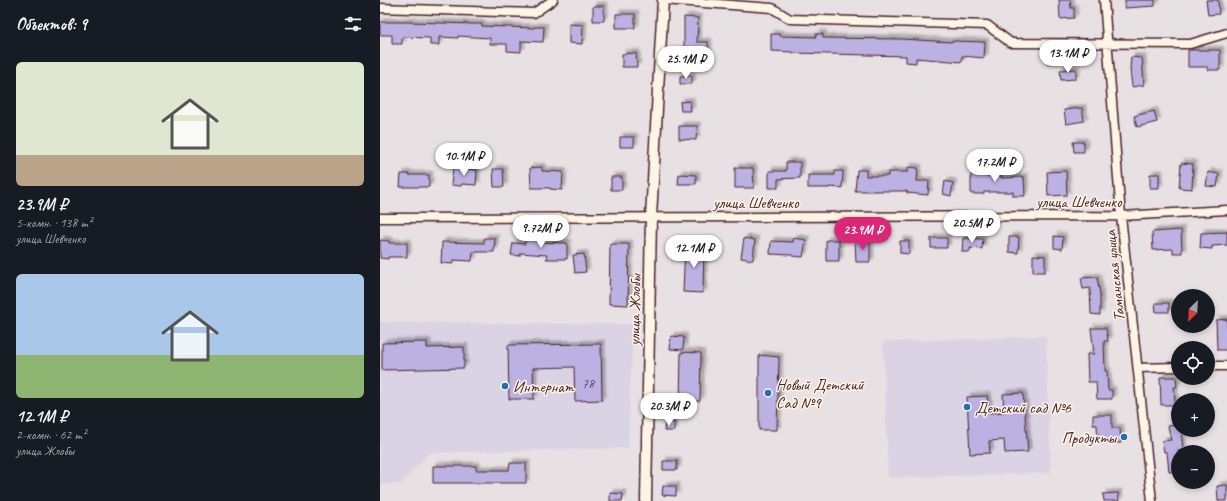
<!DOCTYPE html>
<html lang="ru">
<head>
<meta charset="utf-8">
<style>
	body { margin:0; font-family:Caveat,sans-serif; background:#242831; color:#f1f3f6; height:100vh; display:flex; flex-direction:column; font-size:15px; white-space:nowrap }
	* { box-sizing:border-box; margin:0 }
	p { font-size:13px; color:#9ea1a6 }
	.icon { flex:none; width:22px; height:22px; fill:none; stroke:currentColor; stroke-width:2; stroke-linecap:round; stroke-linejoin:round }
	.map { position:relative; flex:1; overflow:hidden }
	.details { display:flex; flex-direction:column; background:#171b24; width:380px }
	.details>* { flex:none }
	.needle { width:26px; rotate:204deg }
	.buttons { position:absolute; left:791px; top:289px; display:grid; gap:8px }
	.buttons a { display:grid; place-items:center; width:44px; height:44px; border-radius:50%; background:#171b24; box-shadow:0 2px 6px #0003; font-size:20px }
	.price { position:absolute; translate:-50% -34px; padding:0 9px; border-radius:14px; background:#fff; color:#222; font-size:13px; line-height:26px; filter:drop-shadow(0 1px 2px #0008) }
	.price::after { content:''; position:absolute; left:50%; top:24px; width:12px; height:9px; margin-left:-6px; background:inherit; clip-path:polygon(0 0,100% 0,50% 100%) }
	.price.active { background:#db2777; color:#fff }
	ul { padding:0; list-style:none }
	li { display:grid; align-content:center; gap:8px; height:212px; padding:0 16px }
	li span { display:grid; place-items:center; height:124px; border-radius:6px; color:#555 }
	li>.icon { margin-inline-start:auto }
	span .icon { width:72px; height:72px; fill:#fffc; stroke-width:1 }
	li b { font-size:17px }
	h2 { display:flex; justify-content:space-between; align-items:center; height:48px; padding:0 16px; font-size:17px }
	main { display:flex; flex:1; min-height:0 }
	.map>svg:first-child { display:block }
	.built { fill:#dad3e4 }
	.building { fill:#bbb2e3; stroke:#4a1f2b; filter:url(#shadow) }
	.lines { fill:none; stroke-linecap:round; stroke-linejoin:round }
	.minor-casing { stroke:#4a1f2b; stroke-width:11 }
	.tertiary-casing { stroke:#4a1f2b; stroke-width:13 }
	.minor { stroke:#fcf5e5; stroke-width:8 }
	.tertiary { stroke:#fcf5e5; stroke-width:10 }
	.poi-dot { fill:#1f6fb2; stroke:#fcf5e5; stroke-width:1.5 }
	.labels { text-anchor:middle; stroke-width:3; stroke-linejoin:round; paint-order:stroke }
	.number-label { font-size:14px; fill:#664459 }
	.street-label { font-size:16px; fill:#4a1f2b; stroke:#fcf5e5 }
	.poi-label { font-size:16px; fill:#4a1f2b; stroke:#fcf5e5; text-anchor:start }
</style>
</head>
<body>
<main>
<section class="details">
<h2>Объектов: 9<svg class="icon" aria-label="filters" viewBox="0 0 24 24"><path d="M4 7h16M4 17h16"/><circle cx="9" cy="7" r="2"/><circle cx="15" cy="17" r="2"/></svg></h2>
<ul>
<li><span style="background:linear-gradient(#dfe7d0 75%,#b9a48a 0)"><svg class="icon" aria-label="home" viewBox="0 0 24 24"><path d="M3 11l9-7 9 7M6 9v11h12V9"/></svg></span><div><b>23.9M ₽</b><p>5-комн. · 138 m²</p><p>улица Шевченко</p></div></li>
<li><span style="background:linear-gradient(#a9c7e8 65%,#8fb573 0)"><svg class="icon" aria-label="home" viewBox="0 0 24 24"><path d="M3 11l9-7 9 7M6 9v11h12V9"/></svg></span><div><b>12.1M ₽</b><p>2-комн. · 62 m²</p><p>улица Жлобы</p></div></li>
</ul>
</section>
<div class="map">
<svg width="847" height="501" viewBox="0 0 847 501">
	<defs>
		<filter id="shadow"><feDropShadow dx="3.5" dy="-3.5" stdDeviation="1" flood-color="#0004"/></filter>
	</defs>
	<rect width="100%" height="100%" fill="#e8e1e4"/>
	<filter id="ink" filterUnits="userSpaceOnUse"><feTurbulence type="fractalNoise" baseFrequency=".025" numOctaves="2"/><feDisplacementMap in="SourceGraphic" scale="8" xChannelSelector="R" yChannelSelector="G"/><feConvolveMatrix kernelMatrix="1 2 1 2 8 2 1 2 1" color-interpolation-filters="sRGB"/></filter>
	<g filter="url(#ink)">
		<path class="built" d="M 0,322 L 253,324 L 248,448 L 49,453 L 21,484 L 0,484 Z
			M 666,336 L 671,473 L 508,478 L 503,342 Z"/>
		<path class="building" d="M 679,0 L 690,0 L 691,8 L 694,8 L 694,18 L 680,19 Z
			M 745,0 L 775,0 L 775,6 L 745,8 Z
			M 826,0 L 838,0 L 839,14 L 828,15 Z
			M 213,6 L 224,6 L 224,21 L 213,21 Z
			M 236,14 L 255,14 L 255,28 L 236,28 Z
			M 304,17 L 318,18 L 317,42 L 328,42 L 328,56 L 304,56 Z
			M 0,22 L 31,22 L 92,24 L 102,24 L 102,26 L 154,28 L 154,27 L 164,27 L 163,42 L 141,41 L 141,52 L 127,51 L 127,44 L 110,44 L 110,38 L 78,36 L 78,38 L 59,37 L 59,45 L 50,45 L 50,38 L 22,37 L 22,44 L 12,44 L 12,35 L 0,35 Z
			M 189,24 L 203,25 L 202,44 L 189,43 Z
			M 391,34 L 400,34 L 400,36 L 436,37 L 436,34 L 443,34 L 443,38 L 521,39 L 571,42 L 572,41 L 605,42 L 604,58 L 582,56 L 582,62 L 536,58 L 536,63 L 526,62 L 526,56 L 413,53 L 413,52 L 391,51 Z
			M 685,49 L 686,62 L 667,64 L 665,50 Z
			M 808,50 L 840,50 L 840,70 L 828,70 L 828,67 L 808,67 Z
			M 256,53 L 257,67 L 242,67 L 242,54 Z
			M 751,57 L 762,58 L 764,85 L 752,87 L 750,69 Z
			M 696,69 L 696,79 L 681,80 L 680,70 Z
			M 300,76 L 312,76 L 312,84 L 300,84 Z
			M 310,101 L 311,111 L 301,111 L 300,102 Z
			M 702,108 L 704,121 L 686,124 L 684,110 Z
			M 774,111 L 777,122 L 757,127 L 754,116 Z
			M 299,126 L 317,126 L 316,140 L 299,139 Z
			M 240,137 L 254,137 L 254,147 L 240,147 Z
			M 693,142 L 704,142 L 704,152 L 694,152 Z
			M 406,162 L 420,162 L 420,178 L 398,179 L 398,188 L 389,188 L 389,171 L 406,171 Z
			M 801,163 L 813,164 L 812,189 L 799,188 Z
			M 591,165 L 604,165 L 604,176 L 622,176 L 621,178 L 644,177 L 645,196 L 633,196 L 633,192 L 604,192 L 604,194 L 591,194 Z
			M 162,167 L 162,171 L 183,172 L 182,190 L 170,189 L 170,188 L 151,188 L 150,168 Z
			M 528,167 L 538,168 L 537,181 L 549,181 L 548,195 L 527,193 L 527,191 L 475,191 L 477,170 L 486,170 L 486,176 L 508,176 L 508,172 L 528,172 Z
			M 73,168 L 97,170 L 96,185 L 82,184 L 81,186 L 71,185 Z
			M 355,168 L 373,168 L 374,188 L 355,188 Z
			M 113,169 L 123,169 L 124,187 L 114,187 Z
			M 455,171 L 463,171 L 462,188 L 449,187 L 449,188 L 428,188 L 428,175 L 455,175 Z
			M 686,171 L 687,195 L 668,196 L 667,172 Z
			M 828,172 L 839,174 L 837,187 L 826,186 Z
			M 21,174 L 29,174 L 29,175 L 49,175 L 49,187 L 20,187 Z
			M 299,174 L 316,175 L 316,184 L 298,184 Z
			M 770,174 L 779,174 L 779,188 L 770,188 Z
			M 231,177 L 242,177 L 242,190 L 231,190 Z
			M 565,181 L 573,183 L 571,196 L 563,194 Z
			M 801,230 L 802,253 L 793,253 L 793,249 L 773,250 L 772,232 Z
			M 847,232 L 847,245 L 832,246 L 832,249 L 820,248 L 821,233 Z
			M 674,236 L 683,237 L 682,249 L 674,248 Z
			M 629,237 L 639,237 L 638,253 L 629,252 Z
			M 104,238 L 115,238 L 114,252 L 93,252 L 92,261 L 73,260 L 73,264 L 61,263 L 62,242 L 104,243 Z
			M 145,238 L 157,239 L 157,242 L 187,243 L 187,259 L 166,259 L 167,255 L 140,253 L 140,256 L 131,255 L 133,243 L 145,244 Z
			M 364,238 L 375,240 L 373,260 L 361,258 Z
			M 414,238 L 426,240 L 423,257 L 412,256 L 412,255 L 390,254 L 391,241 L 413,242 Z
			M 551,238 L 567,238 L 567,248 L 551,248 Z
			M 583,238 L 603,239 L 602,249 L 590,248 L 590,252 L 582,252 Z
			M 0,240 L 9,241 L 9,243 L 27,243 L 27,257 L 8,257 L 8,259 L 0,258 Z
			M 446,240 L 459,240 L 459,261 L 446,261 Z
			M 475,240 L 490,240 L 490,262 L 476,262 Z
			M 520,241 L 529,241 L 529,254 L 520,253 Z
			M 230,244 L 249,244 L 248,305 L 229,304 Z
			M 305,244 L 324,245 L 323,293 L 303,292 Z
			M 204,254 L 206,272 L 195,273 L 193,255 Z
			M 653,255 L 665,256 L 665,272 L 653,272 Z
			M 717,277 L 720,294 L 720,315 L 711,314 L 710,288 L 703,289 L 701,278 Z
			M 775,303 L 789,303 L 789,312 L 776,312 Z
			M 847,319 L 847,350 L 837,350 L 836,320 Z
			M 711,328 L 726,328 L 728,341 L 724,341 L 725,371 L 727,371 L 728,390 L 732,390 L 732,399 L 717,399 L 716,382 L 708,382 L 707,354 L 714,354 Z
			M 291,336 L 304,337 L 303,350 L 290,349 Z
			M 47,342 L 47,348 L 84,347 L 84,368 L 2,370 L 2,343 Z
			M 221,344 L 222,400 L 195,401 L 194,367 L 153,368 L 154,399 L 129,399 L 128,345 Z
			M 301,352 L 321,353 L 320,401 L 300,401 Z
			M 379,355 L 399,357 L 397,430 L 379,430 Z
			M 780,377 L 796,377 L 797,387 L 794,387 L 795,405 L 781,405 Z
			M 643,393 L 648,452 L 625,453 L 624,440 L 609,441 L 610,453 L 590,454 L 587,397 L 607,396 L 609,413 L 624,412 L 623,394 Z
			M 713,415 L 732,415 L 732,428 L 740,428 L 741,443 L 718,443 L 717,425 L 713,425 Z
			M 285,422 L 294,422 L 294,431 L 284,431 Z
			M 798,425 L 798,430 L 801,430 L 803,450 L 798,451 L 798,471 L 789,472 L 787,452 L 784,452 L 782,441 L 791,440 L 788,426 Z
			M 283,461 L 297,461 L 297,470 L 283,470 Z
			M 130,463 L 146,463 L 146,483 L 53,483 L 53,466 L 96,466 L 96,470 L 129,470 Z
			M 847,485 L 847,501 L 838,501 L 837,486 Z
			M 283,486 L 296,486 L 296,496 L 282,495 Z
			M 230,493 L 243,494 L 242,501 L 230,501 Z
			M 738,493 L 739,501 L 724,501 L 723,494 Z"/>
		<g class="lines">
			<g class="minor-casing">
				<path id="minor" d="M 283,0 L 392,8 L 410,19 L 607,25 L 631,43 L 810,44 L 847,33
					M 724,0 L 741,216 L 772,501
					M 0,8 L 154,13 L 173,0
					M 0,218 L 741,216 L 847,210
					M 828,366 L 847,366
					M 758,368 L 798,367"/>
			</g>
			<g class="tertiary-casing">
				<path id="tertiary" d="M 266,501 L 271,217 L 283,0"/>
			</g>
			<use href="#minor" class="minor"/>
			<use href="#tertiary" class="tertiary"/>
		</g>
	</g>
	<g class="poi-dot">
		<circle cx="125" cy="386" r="4"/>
		<circle cx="388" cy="393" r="4"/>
		<circle cx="587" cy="407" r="4"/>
		<circle cx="744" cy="437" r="4"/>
	</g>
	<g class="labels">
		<g class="number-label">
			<text x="208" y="388">78</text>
		</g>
		<g class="street-label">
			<text x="699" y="207">улица Шевченко</text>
			<text x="376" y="208">улица Шевченко</text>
			<text transform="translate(734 276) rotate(-96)" y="6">Таманская улица</text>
			<text transform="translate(254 310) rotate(-89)" y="6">улица Жлобы</text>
		</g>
		<g class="poi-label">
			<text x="396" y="390">Новый Детский<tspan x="396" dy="18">Сад №9</tspan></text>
			<text x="133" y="392">Интернат</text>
			<text x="595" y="413">Детский сад №6</text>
			<text x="736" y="443" text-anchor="end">Продукты</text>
		</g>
	</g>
</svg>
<div class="buttons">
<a><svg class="needle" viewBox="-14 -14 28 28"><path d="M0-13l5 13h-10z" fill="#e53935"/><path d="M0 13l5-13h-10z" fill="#9ea1a6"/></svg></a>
<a><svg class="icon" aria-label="locate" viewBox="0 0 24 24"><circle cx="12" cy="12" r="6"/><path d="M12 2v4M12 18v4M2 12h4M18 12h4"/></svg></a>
<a>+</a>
<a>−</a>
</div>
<b class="price" style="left:688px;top:74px">13.1M ₽</b>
<b class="price" style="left:306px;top:80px">25.1M ₽</b>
<b class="price" style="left:84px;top:177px">10.1M ₽</b>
<b class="price" style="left:615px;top:183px">17.2M ₽</b>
<b class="price" style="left:592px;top:244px">20.5M ₽</b>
<b class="price" style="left:161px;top:249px">9.72M ₽</b>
<b class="price active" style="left:483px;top:251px">23.9M ₽</b>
<b class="price" style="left:314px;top:269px">12.1M ₽</b>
<b class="price" style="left:289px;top:427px">20.3M ₽</b>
</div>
</main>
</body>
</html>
